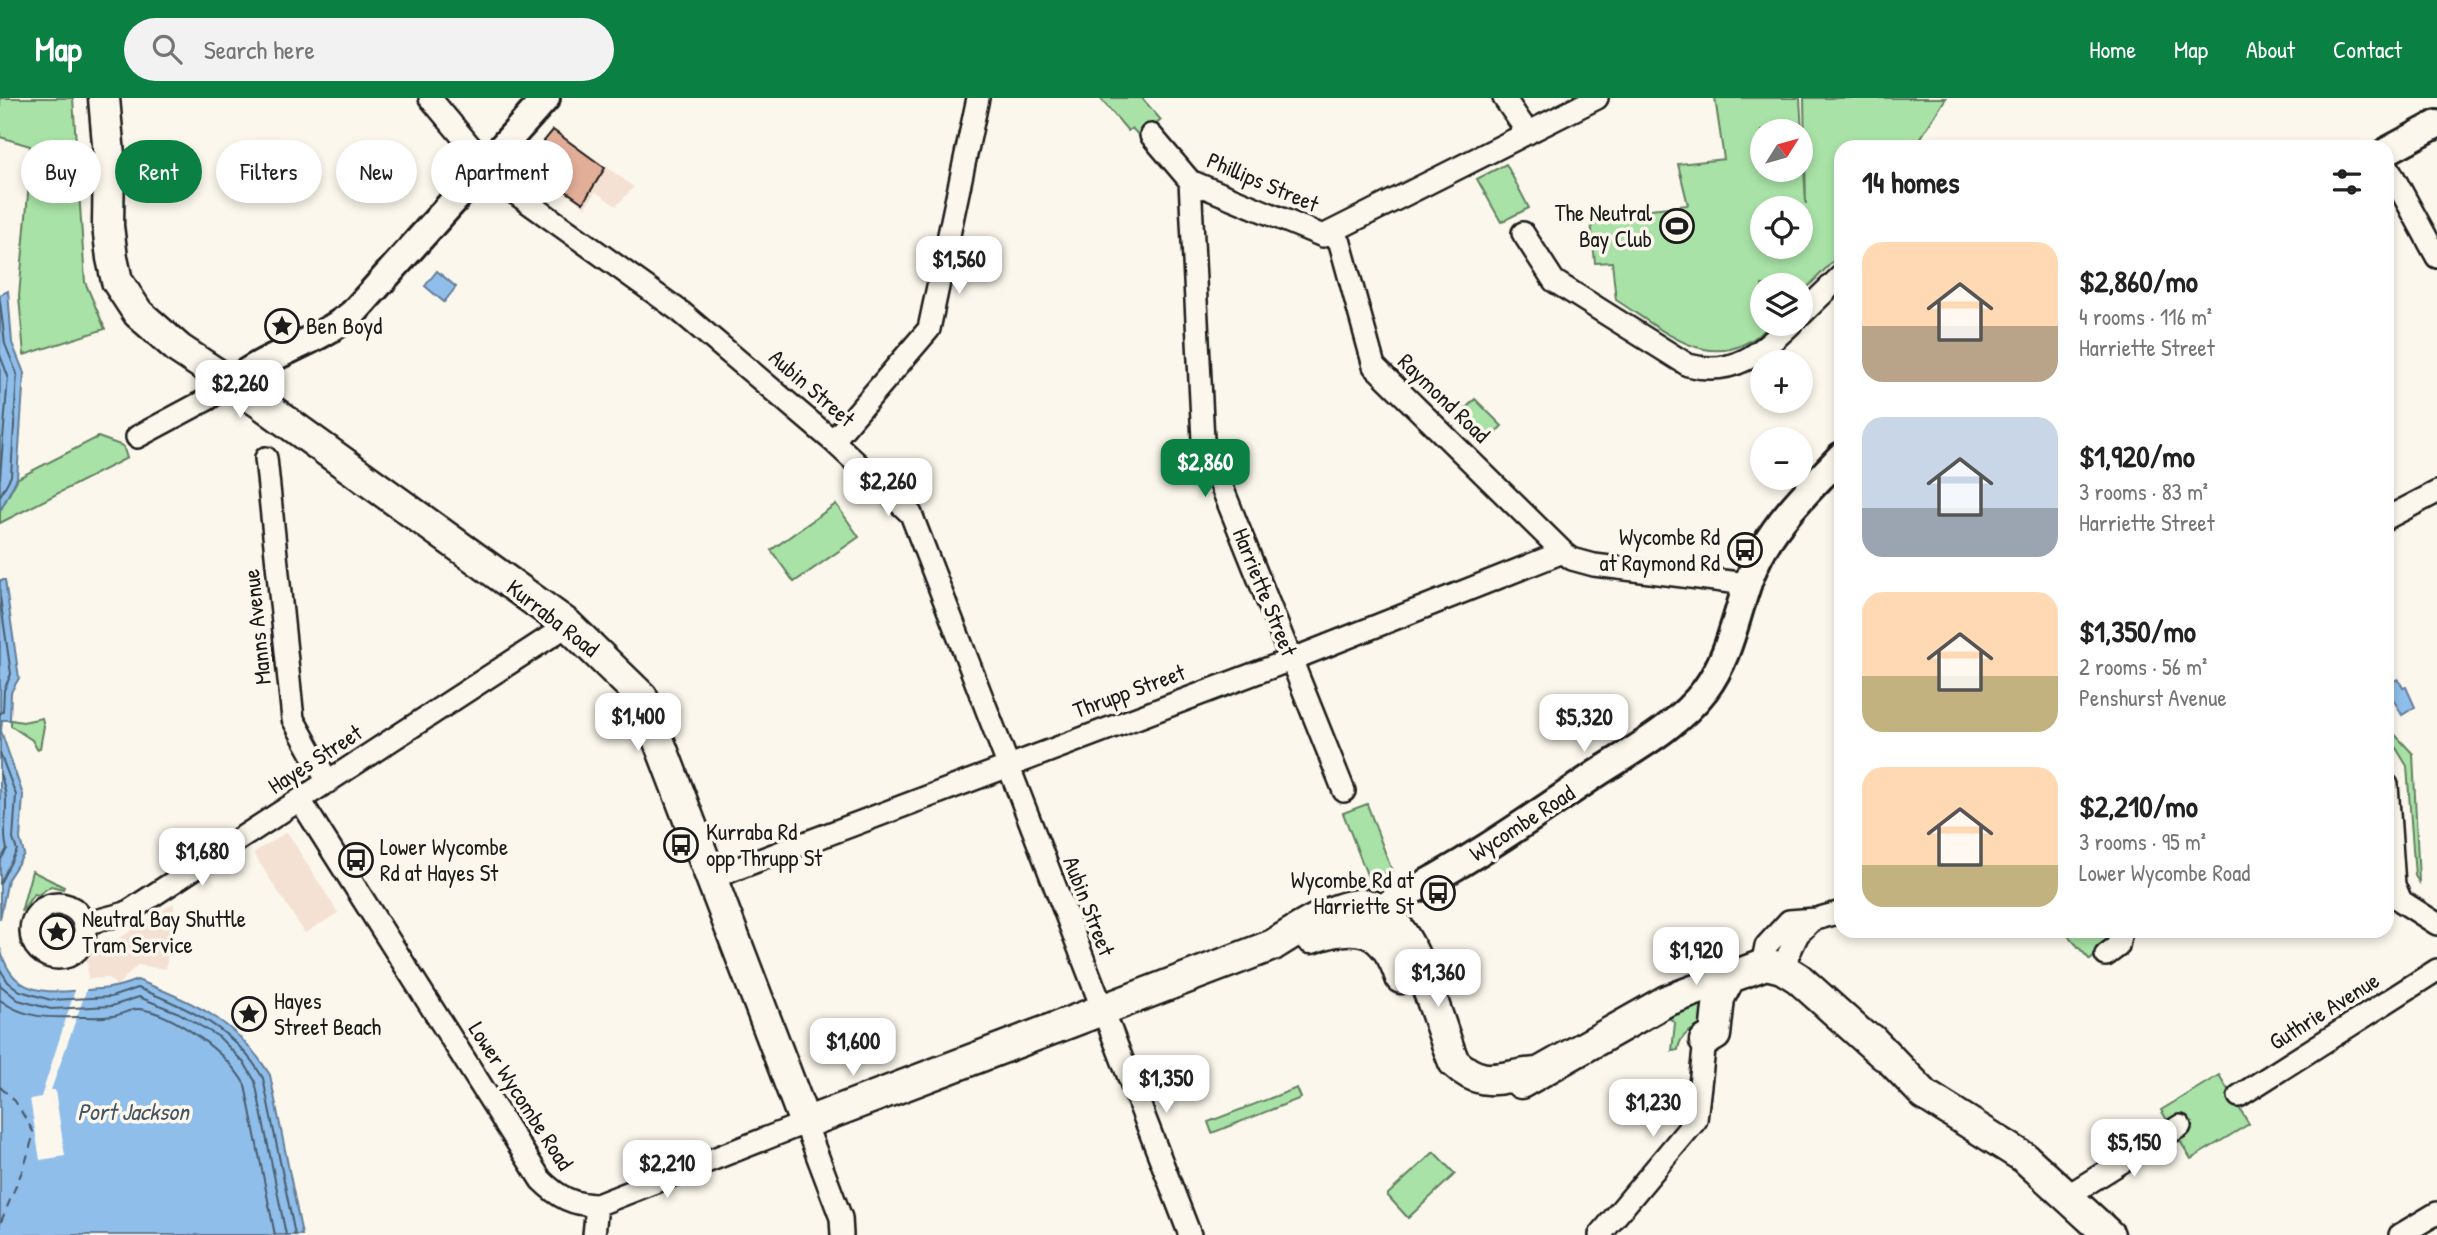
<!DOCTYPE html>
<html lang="en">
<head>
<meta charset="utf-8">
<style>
	body { margin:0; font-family:"Patrick Hand",sans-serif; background:#f2f2f2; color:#222; height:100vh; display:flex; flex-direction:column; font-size:26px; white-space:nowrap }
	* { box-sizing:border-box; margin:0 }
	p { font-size:23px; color:#767676 }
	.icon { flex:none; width:38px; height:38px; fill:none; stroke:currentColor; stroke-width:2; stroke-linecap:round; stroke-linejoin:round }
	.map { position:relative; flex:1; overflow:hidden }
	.details { position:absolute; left:1834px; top:42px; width:560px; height:798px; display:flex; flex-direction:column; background:#fff; border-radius:21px; box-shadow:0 4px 10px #0003 }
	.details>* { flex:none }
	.top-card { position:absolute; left:21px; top:42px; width:665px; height:63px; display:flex; gap:14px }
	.needle { width:46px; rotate:53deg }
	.buttons { position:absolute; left:1750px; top:21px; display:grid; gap:14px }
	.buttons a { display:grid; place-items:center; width:63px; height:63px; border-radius:50%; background:#fff; box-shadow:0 4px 10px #0003; font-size:35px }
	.price { position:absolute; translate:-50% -60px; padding:0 16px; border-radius:14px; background:#fff; color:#222; font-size:23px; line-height:46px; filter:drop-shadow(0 2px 4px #0008) }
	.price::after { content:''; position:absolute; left:50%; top:42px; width:21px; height:16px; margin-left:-10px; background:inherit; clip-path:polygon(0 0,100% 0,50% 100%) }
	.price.on { background:#0b8043; color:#fff }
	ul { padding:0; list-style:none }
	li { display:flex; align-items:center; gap:21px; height:175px; padding:0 28px }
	li span { display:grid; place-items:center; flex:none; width:196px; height:140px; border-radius:21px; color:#555 }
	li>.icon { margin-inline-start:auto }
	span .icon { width:84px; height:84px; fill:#fffc; stroke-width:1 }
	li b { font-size:30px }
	h2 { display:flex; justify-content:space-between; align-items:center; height:84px; padding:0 28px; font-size:30px }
	.tag { padding:0 24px; border-radius:32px; background:#fff; box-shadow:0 4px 10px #0003; font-size:24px; line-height:63px }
	.tag.on { background:#0b8043; color:#fff }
	header { display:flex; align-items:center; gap:42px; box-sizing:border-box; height:98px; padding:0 35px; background:#0b8043; color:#fff }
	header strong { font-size:33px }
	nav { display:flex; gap:38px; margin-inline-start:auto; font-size:24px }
	.search { width:490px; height:63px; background:#f2f2f2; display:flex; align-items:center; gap:18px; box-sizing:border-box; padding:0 24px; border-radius:38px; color:#767676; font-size:26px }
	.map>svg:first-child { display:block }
	.built { fill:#f4e1d3 }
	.green { fill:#a8e2a6; stroke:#627f61; stroke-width:2; fill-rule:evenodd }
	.water { fill:#90beea; stroke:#627d98; stroke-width:2 }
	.pier { fill:#fbf7ec }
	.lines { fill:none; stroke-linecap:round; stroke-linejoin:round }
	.shore { stroke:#4a5d6e; stroke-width:2 }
	.ferry { stroke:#455564; stroke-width:2; stroke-dasharray:9 7; stroke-linecap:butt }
	.building { fill:#e3ae98; stroke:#1c1c1c; stroke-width:2 }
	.minor-casing { stroke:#1c1c1c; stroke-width:26 }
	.tertiary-casing { stroke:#1c1c1c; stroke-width:32 }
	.secondary-casing { stroke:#1c1c1c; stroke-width:35 }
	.minor { stroke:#fbf7ec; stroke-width:21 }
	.tertiary { stroke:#fbf7ec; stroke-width:26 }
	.secondary { stroke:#fbf7ec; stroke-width:30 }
	.labels { text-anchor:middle; stroke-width:7; stroke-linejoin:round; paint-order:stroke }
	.street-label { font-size:23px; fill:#1c1c1c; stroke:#fbf7ec }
	.poi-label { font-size:23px; fill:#1c1c1c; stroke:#fbf7ec; text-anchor:start }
	.water-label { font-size:24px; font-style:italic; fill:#455564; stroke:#fbf7ec }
</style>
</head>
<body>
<header>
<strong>Map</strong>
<div class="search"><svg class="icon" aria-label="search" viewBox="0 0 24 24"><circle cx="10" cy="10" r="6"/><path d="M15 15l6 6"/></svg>Search here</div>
<nav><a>Home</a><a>Map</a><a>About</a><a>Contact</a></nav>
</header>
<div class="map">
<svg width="2437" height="1137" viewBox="0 0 2437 1137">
	<rect width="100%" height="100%" fill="#fbf7ec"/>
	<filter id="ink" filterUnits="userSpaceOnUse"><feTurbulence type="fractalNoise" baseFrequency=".0143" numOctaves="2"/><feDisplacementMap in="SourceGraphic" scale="14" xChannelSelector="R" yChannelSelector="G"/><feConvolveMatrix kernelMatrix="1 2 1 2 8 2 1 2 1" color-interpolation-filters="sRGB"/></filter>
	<g filter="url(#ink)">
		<path class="built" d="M 554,31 L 634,89 L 616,108 L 596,94 L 585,109 L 524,66 Z
			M 287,734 L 338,815 L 305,835 L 253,755 Z
			M 174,805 L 173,855 L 168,855 L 166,871 L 137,867 L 117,888 L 108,880 L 88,881 L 87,861 Z"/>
		<path class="green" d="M 0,0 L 73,0 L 85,184 L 105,231 L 24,257 L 19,198 L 30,73 L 30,48 L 0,39 Z
			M 1100,0 L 1142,0 L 1161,22 L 1140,39 L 1132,30 L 1128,33 Z
			M 1715,0 L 1800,0 L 1806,106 L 1804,0 L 1946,0 L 1915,49 L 1841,49 L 1839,157 L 1801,196 L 1801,187 L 1762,187 L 1762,226 L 1771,226 C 1716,283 1668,235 1616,202 L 1612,164 L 1595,165 L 1591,122 L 1603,116 L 1688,107 L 1678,66 L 1724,61 ZM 1762,33 L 1801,33 L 1801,72 L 1762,72 ZM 1762,110 L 1801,110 L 1801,149 L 1762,149 Z
			M 1506,66 L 1529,110 L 1501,124 L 1477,81 Z
			M 1475,301 L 1502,328 L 1486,344 L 1459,317 Z
			M 98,339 L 123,348 L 127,360 L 0,425 L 0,413 L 18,380 Z
			M 836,406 L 859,439 L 794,484 L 771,452 Z
			M 42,620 L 44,628 L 40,650 L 37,651 L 32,642 L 11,628 L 11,622 L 23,624 Z
			M 2387,628 L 2413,656 L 2419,784 L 2415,778 L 2407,668 L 2387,635 Z
			M 1367,706 L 1392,773 L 1369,782 L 1343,715 Z
			M 32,773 L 64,789 L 63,791 L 51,788 L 38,797 L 34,796 L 21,814 Z
			M 2064,833 L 2110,833 L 2113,843 L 2090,862 Z
			M 1707,903 L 1709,927 C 1694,929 1680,935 1678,952 L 1672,953 L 1675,925 L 1667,918 Z
			M 2219,977 L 2249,1026 L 2191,1061 L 2161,1012 Z
			M 1297,990 L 1301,1000 L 1212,1035 L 1208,1024 Z
			M 1434,1054 L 1455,1076 L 1408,1120 L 1387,1097 Z"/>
		<path class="water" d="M 437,173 L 456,189 L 444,204 L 425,188 Z
			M 8,193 L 12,245 L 24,275 L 17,380 L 0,413 L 0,197 Z
			M 0,482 L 5,482 L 19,580 L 11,594 L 10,622 L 2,622 L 1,633 L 23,697 L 20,741 L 24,756 L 8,781 L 0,821 Z
			M 2398,581 L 2403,590 L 2406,589 L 2415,609 L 2402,617 L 2387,590 L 2387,586 Z
			M 0,850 C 10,890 35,896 72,893 C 99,891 112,892 137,882 C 194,904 237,923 270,977 L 302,1137 L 0,1137 Z"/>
		<path class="pier" d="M 76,889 L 87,890 L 51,992 L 55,992 L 65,1058 L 40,1062 L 30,1001 L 41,999 Z"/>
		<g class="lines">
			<path class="shore" d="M 0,203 L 5,246 L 17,276 L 11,378 L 0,398
				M 0,257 L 8,278 L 0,380
				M 0,499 L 11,576 L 4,592 L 3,613 L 0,616
				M 0,655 L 16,697 L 13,741 L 17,752 L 0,785
				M 0,676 C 13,706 0,727 7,751 L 0,763
				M 0,871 L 8,884 L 20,893 L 51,902 L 111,899 L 138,890 C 189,910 235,931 263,980 L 295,1137
				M 0,887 L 18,902 L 51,911 L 112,908 L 139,899 L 179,915 L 219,939 L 245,966 L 255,983 L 286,1137
				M 0,902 C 24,920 47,920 76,919 C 88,919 101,920 113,918 C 122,917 131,910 139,911 C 174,915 228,956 245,987 L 275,1137"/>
			<path class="ferry" d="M 0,989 L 15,1003 L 34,1035 L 25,1066 L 0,1126"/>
		</g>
		<path class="building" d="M 553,32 L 605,70 L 583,105 L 526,65 Z"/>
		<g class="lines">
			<g class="minor-casing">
				<path id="minor" d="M 430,0 L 501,85 L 681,214 L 833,343 L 911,416 L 1190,1137
					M 1504,0 L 1528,35
					M 1151,37 L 1190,83 L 1323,138 L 1597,0
					M 2387,67 L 2437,159
					M 1190,83 L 1203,342 L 1344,693
					M 1333,134 L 1340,145 L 1374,268 L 1563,454 L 1572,461 L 1594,467 L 1747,486
					M 1523,135 L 1554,183 L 1688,267 C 1733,279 1761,255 1791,226
					M 1801,217 L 1841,178
					M 137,339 L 208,301 L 231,285
					M 833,343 L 929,231 L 978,0
					M 266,360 L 293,621 L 328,684
					M 2387,420 L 2437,394
					M 2387,687 L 2394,787 L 2401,803 L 2437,826
					M 300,702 L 541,1082 C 558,1099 573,1107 597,1107 L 805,1025 L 841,1120 L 842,1137
					M 712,780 L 1293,561 L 1563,454
					M31 833a27 27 0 1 1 54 0a27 27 0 1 1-54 0Z
					M 84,826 L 126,815 L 568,527
					M 2106,857 L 2118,848 L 2121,833
					M 1762,867 L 1766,848 L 1789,823 L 1816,821 L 1841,814
					M 1782,870 L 1798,836 L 1812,822
					M 2239,998 L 2437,872
					M 2067,1098 L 2180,1028
					M 594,1137 L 597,1107
					M 1600,1137 L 1696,1022 L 1705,943
					M 2400,1137 L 2437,1115"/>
			</g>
			<g class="tertiary-casing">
				<path id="tertiary" d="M 2387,53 L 2437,26
					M 231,285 C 269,255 318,245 354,214 L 546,0
					M 1370,827 L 1380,812 L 1394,802 C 1465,767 1530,721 1596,676 C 1633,652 1678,628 1705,592 C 1737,549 1737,496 1763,451 C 1783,416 1814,387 1841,358"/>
			</g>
			<g class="secondary-casing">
				<path id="secondary" d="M 104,0 L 109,57 L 108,128 L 112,160 L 117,183 L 138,215 L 179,251 L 262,306 L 568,527 L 642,599 L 805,1025 L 1273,847 C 1295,833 1339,804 1366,807 C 1413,813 1437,926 1454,964 C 1484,992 1499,978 1536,975
					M 1311,840 C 1359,823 1385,830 1401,880
					M 1871,941 L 1925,997 L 2025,1060 L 2109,1137
					M 1705,943 L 1715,937 L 1719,900 L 1730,879
					M 1521,985 L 1666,903 L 1766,866 L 1782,870 L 1798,880 L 1884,957"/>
			</g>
			<use href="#minor" class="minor"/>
			<use href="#tertiary" class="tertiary"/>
			<use href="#secondary" class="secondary"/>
		</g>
	</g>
	<defs>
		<g id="stadium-ring" transform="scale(1.75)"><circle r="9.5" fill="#fbf7ec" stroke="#1c1c1c" stroke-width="1.5"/><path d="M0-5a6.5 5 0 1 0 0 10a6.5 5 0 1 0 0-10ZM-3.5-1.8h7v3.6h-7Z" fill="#1c1c1c"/></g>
		<g id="sight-ring" transform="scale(1.75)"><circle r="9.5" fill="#fbf7ec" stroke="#1c1c1c" stroke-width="1.5"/><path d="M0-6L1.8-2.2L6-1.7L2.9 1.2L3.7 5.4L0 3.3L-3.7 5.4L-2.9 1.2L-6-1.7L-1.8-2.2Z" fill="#1c1c1c"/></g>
		<g id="bus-ring" transform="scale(1.75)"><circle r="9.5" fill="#fbf7ec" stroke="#1c1c1c" stroke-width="1.5"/><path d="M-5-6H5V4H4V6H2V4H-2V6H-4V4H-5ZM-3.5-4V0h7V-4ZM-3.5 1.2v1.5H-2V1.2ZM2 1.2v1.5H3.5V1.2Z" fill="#1c1c1c"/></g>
	</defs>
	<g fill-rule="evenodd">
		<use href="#stadium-ring" x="1677" y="128"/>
		<use href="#sight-ring" x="282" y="228"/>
		<use href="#bus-ring" x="1745" y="452"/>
		<use href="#bus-ring" x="681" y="747"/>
		<use href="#bus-ring" x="356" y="762"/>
		<use href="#bus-ring" x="1438" y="795"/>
		<use href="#sight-ring" x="57" y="834"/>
		<use href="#sight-ring" x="249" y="916"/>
	</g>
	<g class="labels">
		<g class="street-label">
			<text transform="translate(1263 84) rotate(23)" y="8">Phillips Street</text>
			<text transform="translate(812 290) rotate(41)" y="8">Aubin Street</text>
			<text transform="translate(1444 300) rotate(44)" y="8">Raymond Road</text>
			<text transform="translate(1265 494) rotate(68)" y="8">Harriette Street</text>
			<text transform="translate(553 520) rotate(38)" y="8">Kurraba Road</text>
			<text transform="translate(257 529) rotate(-96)" y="8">Manns Avenue</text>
			<text transform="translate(1129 593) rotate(-20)" y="8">Thrupp Street</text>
			<text transform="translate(315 661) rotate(-33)" y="8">Hayes Street</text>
			<text transform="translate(1522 725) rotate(-33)" y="8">Wycombe Road</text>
			<text transform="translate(1089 808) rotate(69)" y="8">Aubin Street</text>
			<text transform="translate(2324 913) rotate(-32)" y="8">Guthrie Avenue</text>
			<text transform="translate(521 998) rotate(57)" y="8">Lower Wycombe Road</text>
		</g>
		<g class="poi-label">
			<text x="1652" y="123" text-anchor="end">The Neutral<tspan x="1652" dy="26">Bay Club</tspan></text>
			<text x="306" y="236">Ben Boyd</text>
			<text x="1720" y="447" text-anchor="end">Wycombe Rd<tspan x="1720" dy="26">at Raymond Rd</tspan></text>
			<text x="706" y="742">Kurraba Rd<tspan x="706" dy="26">opp Thrupp St</tspan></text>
			<text x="380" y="757">Lower Wycombe<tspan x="380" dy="26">Rd at Hayes St</tspan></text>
			<text x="1414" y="790" text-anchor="end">Wycombe Rd at<tspan x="1414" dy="26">Harriette St</tspan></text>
			<text x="82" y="829">Neutral Bay Shuttle<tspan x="82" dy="26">Tram Service</tspan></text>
			<text x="274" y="911">Hayes<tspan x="274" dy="26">Street Beach</tspan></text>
		</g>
		<g class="water-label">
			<text x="133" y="1022">Port Jackson</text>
		</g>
	</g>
</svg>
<div class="buttons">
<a><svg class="needle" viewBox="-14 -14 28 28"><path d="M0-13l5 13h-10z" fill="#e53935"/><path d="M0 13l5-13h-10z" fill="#767676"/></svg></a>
<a><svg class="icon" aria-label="locate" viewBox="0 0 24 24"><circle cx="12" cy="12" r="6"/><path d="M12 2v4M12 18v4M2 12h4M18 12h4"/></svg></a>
<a><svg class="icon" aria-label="layers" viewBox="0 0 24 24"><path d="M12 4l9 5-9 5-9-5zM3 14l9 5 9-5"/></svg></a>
<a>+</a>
<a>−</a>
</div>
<b class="price" style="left:959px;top:198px">$1,560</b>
<b class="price" style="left:240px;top:322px">$2,260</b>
<b class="price on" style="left:1205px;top:401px">$2,860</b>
<b class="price" style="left:888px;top:420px">$2,260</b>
<b class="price" style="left:638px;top:655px">$1,400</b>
<b class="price" style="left:1584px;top:656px">$5,320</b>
<b class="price" style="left:202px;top:790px">$1,680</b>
<b class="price" style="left:1696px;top:889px">$1,920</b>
<b class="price" style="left:1438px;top:911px">$1,360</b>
<b class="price" style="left:853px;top:980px">$1,600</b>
<b class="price" style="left:1166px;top:1017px">$1,350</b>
<b class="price" style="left:1653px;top:1041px">$1,230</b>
<b class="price" style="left:2134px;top:1081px">$5,150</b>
<b class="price" style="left:667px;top:1102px">$2,210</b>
<div class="top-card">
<a class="tag">Buy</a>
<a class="tag on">Rent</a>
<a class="tag">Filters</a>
<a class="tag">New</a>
<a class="tag">Apartment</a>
</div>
<section class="details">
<h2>14 homes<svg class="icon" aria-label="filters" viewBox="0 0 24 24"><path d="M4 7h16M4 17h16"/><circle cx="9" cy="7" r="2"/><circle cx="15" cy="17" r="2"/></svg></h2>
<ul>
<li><span style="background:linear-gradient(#ffd9b3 60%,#b9a48a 0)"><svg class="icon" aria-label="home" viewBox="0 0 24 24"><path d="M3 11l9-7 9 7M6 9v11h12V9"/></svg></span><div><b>$2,860/mo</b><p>4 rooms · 116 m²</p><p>Harriette Street</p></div></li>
<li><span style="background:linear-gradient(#c9d6e8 65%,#9aa5b1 0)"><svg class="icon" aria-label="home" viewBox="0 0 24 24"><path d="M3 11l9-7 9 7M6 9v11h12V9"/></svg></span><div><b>$1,920/mo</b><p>3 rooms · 83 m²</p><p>Harriette Street</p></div></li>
<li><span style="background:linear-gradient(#ffd9b3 60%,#c2b280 0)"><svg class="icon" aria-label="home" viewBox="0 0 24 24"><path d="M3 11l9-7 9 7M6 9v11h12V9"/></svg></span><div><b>$1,350/mo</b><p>2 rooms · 56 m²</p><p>Penshurst Avenue</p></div></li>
<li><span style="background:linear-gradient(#ffd9b3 70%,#c2b280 0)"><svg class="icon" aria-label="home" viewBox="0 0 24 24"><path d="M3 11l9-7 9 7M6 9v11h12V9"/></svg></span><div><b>$2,210/mo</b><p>3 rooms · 95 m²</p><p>Lower Wycombe Road</p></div></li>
</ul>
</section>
</div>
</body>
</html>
